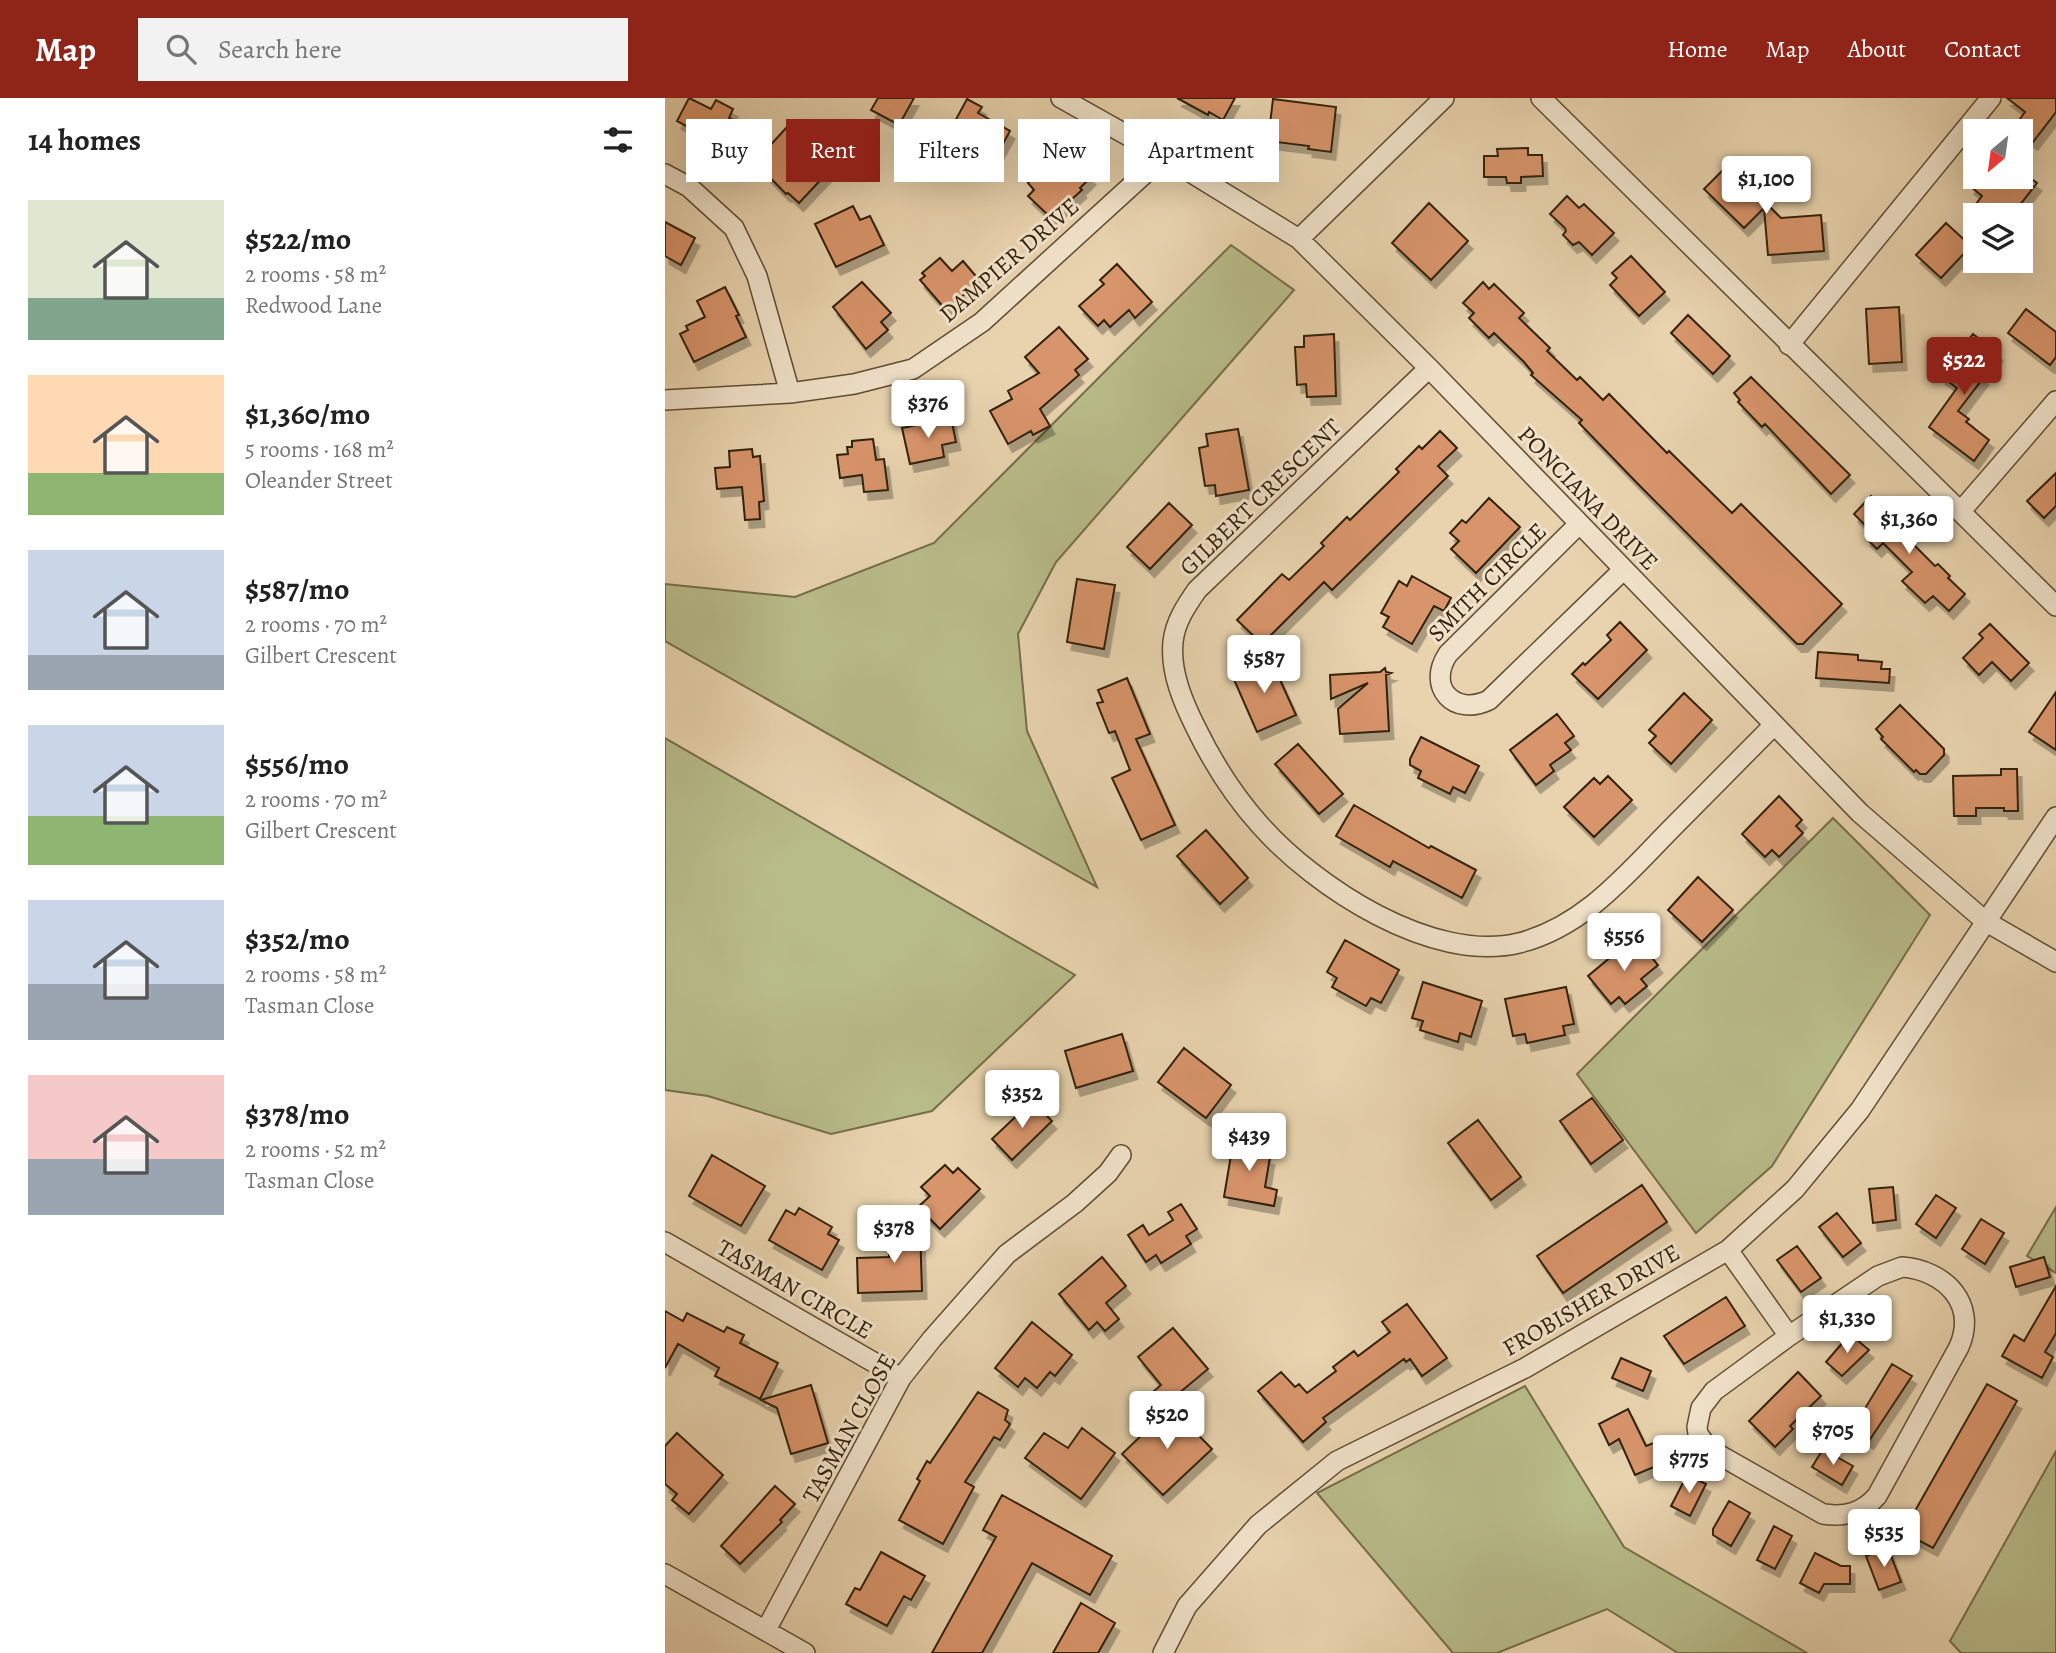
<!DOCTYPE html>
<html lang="en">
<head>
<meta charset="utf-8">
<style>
	body { margin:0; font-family:Alegreya,serif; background:#f2f2f2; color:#222; height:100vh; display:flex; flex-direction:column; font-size:26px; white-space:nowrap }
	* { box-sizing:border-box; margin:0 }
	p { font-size:23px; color:#767676 }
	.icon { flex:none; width:38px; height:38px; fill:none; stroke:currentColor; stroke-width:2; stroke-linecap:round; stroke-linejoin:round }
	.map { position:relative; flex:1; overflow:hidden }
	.panel { display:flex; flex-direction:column; background:#fff; width:665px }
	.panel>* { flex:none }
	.hud { position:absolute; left:21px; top:21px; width:665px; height:63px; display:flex; gap:14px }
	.needle { width:46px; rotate:209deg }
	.fabs { position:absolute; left:1298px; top:21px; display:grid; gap:14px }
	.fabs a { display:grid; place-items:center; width:70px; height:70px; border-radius:0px; background:#fff; box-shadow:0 7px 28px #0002; font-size:35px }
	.price { position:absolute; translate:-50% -60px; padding:0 16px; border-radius:7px; background:#fff; color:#222; font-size:23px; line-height:46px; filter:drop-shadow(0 2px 4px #0008) }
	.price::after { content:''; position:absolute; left:50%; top:42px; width:21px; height:16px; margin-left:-10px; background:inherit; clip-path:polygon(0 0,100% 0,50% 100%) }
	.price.active { background:#8f2418; color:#fff }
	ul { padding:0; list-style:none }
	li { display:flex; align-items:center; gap:21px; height:175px; padding:0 28px }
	li span { display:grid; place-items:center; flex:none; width:196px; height:140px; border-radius:0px; color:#555 }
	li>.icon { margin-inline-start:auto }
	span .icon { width:84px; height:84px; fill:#fffc; stroke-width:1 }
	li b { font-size:30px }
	h2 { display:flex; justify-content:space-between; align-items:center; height:84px; padding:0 28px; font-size:30px }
	.pill { padding:0 24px; border-radius:0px; background:#fff; box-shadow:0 7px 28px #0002; font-size:24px; line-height:63px }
	.pill.active { background:#8f2418; color:#fff }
	header { display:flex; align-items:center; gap:42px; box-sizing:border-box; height:98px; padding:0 35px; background:#8f2418; color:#fff }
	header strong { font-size:33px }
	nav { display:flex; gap:38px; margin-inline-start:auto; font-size:24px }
	.search { width:490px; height:63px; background:#f2f2f2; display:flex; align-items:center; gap:18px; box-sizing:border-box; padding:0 24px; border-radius:0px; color:#767676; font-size:26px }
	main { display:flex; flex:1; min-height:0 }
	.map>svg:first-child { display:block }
	.green { fill:#b8bc89; stroke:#756e4a; stroke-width:2 }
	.building { fill:#d8946a; stroke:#32210a; stroke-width:2; filter:url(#shadow) }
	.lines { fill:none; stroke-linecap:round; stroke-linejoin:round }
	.minor-casing { stroke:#604e33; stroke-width:22 }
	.minor { stroke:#f0e2ca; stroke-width:19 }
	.labels { text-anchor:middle; stroke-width:6; stroke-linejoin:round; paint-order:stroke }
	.street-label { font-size:24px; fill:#32210a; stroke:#f0e2ca }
</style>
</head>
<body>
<header>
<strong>Map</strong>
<div class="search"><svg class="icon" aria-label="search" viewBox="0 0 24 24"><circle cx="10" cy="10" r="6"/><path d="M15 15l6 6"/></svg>Search here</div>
<nav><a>Home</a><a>Map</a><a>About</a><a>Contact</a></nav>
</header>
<main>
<section class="panel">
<h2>14 homes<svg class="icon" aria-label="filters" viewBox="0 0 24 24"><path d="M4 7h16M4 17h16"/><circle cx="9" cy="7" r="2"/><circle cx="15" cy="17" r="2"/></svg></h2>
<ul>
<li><span style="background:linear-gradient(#dfe7d0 70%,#7fa58c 0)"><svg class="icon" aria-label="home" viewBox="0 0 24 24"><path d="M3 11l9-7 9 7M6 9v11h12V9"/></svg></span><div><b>$522/mo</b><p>2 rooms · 58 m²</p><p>Redwood Lane</p></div></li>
<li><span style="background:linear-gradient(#ffd9b3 70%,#8fb573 0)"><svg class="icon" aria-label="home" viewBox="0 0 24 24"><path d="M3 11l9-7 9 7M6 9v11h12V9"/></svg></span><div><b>$1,360/mo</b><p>5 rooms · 168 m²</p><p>Oleander Street</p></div></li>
<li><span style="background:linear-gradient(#c9d6e8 75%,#9aa5b1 0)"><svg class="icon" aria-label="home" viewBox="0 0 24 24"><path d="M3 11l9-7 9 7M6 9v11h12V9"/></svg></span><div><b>$587/mo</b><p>2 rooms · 70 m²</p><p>Gilbert Crescent</p></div></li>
<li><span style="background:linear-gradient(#c9d6e8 65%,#8fb573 0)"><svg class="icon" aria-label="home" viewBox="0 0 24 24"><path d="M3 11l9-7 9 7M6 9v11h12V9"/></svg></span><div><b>$556/mo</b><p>2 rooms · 70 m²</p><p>Gilbert Crescent</p></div></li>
<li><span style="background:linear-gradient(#c9d6e8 60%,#9aa5b1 0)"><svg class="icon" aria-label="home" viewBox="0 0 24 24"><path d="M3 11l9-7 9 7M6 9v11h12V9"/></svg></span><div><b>$352/mo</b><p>2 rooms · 58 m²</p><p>Tasman Close</p></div></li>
<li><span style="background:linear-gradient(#f6c9c9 60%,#9aa5b1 0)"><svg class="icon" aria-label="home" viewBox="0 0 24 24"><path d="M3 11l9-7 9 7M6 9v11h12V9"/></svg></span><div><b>$378/mo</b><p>2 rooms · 52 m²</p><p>Tasman Close</p></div></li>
</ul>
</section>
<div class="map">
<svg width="1391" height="1555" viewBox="0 0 1391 1555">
	<defs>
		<filter id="shadow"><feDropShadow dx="4.5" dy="8" stdDeviation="0" flood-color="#0004"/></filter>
	</defs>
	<rect width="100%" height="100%" fill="#e8d3ae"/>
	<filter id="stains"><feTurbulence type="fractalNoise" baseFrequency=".00286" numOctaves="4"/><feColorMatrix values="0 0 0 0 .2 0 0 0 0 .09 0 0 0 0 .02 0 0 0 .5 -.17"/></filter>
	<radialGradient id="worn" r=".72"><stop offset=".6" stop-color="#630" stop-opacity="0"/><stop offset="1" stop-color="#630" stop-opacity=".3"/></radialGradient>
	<path class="green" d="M 566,147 L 629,192 L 391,464 L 353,536 L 362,633 L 432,789 L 0,543 L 0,486 L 130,499 L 269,445 Z
		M 0,640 L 410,877 L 267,1013 L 166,1036 L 43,998 L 0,992 Z
		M 1168,720 L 1265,817 L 1107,1068 L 1031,1135 L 912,976 Z
		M 1391,1109 L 1391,1175 L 1362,1158 Z
		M 860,1288 L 959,1449 L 1142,1555 L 1013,1555 L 942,1511 L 832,1555 L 788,1555 L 652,1395 Z
		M 1391,1353 L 1391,1555 L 1296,1555 L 1285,1543 Z"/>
	<path class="building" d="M 24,0 L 46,11 L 51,2 L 68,11 L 64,20 L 81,28 L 69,52 L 48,42 L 46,47 L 23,35 L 25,30 L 12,23 Z
		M 213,0 L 249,0 L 234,27 L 206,12 Z
		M 512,0 L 570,0 L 558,22 L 544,14 L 543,17 Z
		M 1342,0 L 1391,0 L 1391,14 L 1368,44 L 1349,29 L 1360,14 Z
		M 302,1 L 317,9 L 313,15 L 345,33 L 333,55 L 325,51 L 317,67 L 291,53 L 296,43 L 283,36 Z
		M 608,1 L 671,9 L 666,54 L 643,51 L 644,48 L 603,43 Z
		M 122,29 L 135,40 L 132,43 L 164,73 L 134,105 L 123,95 L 121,96 L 90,64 Z
		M 396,50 L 426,79 L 415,90 L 417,92 L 386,120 L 363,98 L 369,92 L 363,85 Z
		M 863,50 L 863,57 L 877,57 L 878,78 L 856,79 L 856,85 L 842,85 L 841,79 L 819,79 L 819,58 L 833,58 L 832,51 Z
		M 1063,67 L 1116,120 L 1156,117 L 1159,153 L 1103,157 L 1099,110 L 1079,130 L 1039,91 Z
		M 1312,79 L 1364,79 L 1372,85 L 1347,117 L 1341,117 L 1328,107 L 1323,114 L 1311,106 L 1317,98 L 1305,88 Z
		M 902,98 L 914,110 L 919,106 L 949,135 L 927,157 L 914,144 L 908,147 L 898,137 L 901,133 L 900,130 L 885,116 Z
		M 764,105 L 803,143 L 766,182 L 727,145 Z
		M 188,108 L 195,122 L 205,118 L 219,147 L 171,169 L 150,126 Z
		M 0,124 L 30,140 L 16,167 L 0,158 Z
		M 1281,125 L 1306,148 L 1276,180 L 1251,157 Z
		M 966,158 L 1000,194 L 974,218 L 945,187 L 952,180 L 947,175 Z
		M 275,160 L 287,173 L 298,163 L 315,183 L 281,212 L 255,182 L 260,178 L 257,175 Z
		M 452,166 L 487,204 L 470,220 L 464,212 L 445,229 L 439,222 L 433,228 L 414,208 L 439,186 L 435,182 Z
		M 197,184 L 226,215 L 216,224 L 223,232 L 201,251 L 168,209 Z
		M 818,184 L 824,191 L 829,186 L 859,215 L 854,220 L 885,250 L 882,253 L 912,282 L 915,279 L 938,302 L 944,296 L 1002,355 L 1004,353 L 1067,415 L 1076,406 L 1177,506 L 1138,546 L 1132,546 L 972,385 L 914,325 L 917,322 L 866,277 L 868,275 L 859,264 L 829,235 L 824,240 L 804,220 L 809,215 L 798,205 Z
		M 60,189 L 74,217 L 71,218 L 81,239 L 29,264 L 15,236 L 23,232 L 21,228 L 40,219 L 32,203 Z
		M 1234,209 L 1237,264 L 1204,266 L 1201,211 Z
		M 1361,211 L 1391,234 L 1391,259 L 1385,267 L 1343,235 Z
		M 1023,217 L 1065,258 L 1048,276 L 1006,235 Z
		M 394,229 L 423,261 L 410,272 L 414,277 L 375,311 L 385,328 L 368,337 L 366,333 L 343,346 L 325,313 L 347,301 L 343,293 L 374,275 L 360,259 Z
		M 669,236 L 671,298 L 642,299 L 641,286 L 632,287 L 630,249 L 639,249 L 639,238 Z
		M 1308,236 L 1333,255 L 1316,277 L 1319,279 L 1293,313 L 1304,321 L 1301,324 L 1324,342 L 1309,363 L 1264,329 L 1292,290 L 1276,278 Z
		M 1086,279 L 1185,377 L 1166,396 L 1100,326 L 1097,329 L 1073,304 L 1075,302 L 1069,295 Z
		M 286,320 L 291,344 L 277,347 L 279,359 L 245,366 L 237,330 Z
		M 573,331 L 584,392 L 551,398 L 550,387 L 540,388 L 534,350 L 543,348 L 541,336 Z
		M 775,333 L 792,350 L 773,368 L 783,378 L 667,492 L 659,484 L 597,546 L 572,522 L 617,476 L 624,482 L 659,448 L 656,445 L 682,419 L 685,422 L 734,374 L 731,371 L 754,348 L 757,351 Z
		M 208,341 L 211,362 L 219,361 L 223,392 L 199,394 L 197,377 L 175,380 L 172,357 L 183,356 L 182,349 L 187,349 L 187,343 Z
		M 87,351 L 88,359 L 95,358 L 99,403 L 94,404 L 95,421 L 80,422 L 77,389 L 52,391 L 50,370 L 65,369 L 64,353 Z
		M 1391,375 L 1391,408 L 1379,420 L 1362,403 Z
		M 1206,398 L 1246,438 L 1243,441 L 1270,468 L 1273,466 L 1285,478 L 1283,480 L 1300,496 L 1284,513 L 1268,498 L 1260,505 L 1237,483 L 1247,474 L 1218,445 L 1212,451 L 1201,440 L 1207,434 L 1189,416 Z
		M 824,400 L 855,429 L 811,475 L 786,451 L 794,443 L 785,435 L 797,422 L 801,425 Z
		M 504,405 L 527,427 L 485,471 L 462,449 Z
		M 747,478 L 786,500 L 779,513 L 769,508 L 747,546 L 718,529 L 724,519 L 716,515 L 734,483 L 742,488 Z
		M 412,481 L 450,487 L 439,551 L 402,544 Z
		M 955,524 L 982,552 L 933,601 L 907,576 L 918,565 L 920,567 L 946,542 L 942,537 Z
		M 1325,526 L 1364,565 L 1346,583 L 1327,564 L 1314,577 L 1298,560 L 1318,540 L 1314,536 Z
		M 1153,554 L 1193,557 L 1193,562 L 1217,564 L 1216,571 L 1225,571 L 1224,585 L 1151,580 Z
		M 605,560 L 631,617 L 592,634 L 567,577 Z
		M 720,570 L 721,574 L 726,575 L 721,577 L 724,633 L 675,636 L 673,611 L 703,585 L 666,601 L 665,577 L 715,574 Z
		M 462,580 L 485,636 L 471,641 L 510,727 L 476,742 L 447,680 L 465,672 L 450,633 L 444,635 L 432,605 L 438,604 L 433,592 Z
		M 1391,594 L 1391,652 L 1364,634 Z
		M 1019,595 L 1047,622 L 1006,666 L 984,645 L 991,638 L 984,632 Z
		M 1235,607 L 1279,651 L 1279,657 L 1261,676 L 1255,676 L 1251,672 L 1249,674 L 1216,641 L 1218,639 L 1211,631 Z
		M 892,616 L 909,638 L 900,645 L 906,652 L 885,667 L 889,673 L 871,687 L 845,652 Z
		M 756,639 L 814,668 L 800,695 L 788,689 L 785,696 L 753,680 L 756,673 L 745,667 L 745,661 Z
		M 633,646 L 678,696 L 654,716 L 610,666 Z
		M 1336,671 L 1352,671 L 1353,713 L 1339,713 L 1339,710 L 1311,710 L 1311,718 L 1289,718 L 1288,678 L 1336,677 Z
		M 943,678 L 967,702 L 929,739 L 899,709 L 929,680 L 935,686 Z
		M 1114,698 L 1137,722 L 1131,728 L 1138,735 L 1114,759 L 1107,752 L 1100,759 L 1077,736 Z
		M 689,707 L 764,750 L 766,748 L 811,772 L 797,800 L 728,763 L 725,769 L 671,738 Z
		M 541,732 L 583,780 L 555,806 L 512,758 Z
		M 1033,779 L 1068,812 L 1037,844 L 1003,812 Z
		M 970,839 L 993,867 L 976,881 L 982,888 L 960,906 L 954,899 L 946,906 L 923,878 Z
		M 680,842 L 734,872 L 716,905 L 706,900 L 701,908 L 667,889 L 672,880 L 662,874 Z
		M 758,884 L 817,903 L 806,939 L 795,935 L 793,944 L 755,932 L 758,923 L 747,920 Z
		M 901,889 L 909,926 L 898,928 L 900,937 L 862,945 L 860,936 L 848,938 L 840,901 Z
		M 457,936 L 468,973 L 411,990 L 400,953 Z
		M 519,950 L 566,987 L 541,1020 L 493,984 Z
		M 927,1000 L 958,1042 L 926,1066 L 895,1023 Z
		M 367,1003 L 387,1023 L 347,1062 L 327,1041 Z
		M 813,1022 L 856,1079 L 826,1102 L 783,1045 Z
		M 569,1039 L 602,1045 L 600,1058 L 605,1059 L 600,1089 L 612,1092 L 609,1108 L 559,1099 Z
		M 47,1057 L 100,1088 L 76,1128 L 24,1098 Z
		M 280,1067 L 288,1075 L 293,1070 L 315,1091 L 275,1131 L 253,1109 L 265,1098 L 256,1089 Z
		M 977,1087 L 1002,1124 L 898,1195 L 872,1158 Z
		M 1228,1089 L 1231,1122 L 1208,1125 L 1204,1091 Z
		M 1271,1097 L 1291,1110 L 1271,1140 L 1251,1126 Z
		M 516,1106 L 532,1131 L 521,1138 L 526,1146 L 496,1165 L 491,1157 L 481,1164 L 463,1137 L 478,1127 L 484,1137 L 508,1122 L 503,1114 Z
		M 134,1110 L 167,1129 L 163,1136 L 174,1142 L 157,1172 L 104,1142 L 121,1112 L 130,1117 Z
		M 1172,1115 L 1196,1145 L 1178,1159 L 1154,1129 Z
		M 1316,1121 L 1339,1135 L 1320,1166 L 1297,1151 Z
		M 255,1130 L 257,1193 L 193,1195 L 192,1160 L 224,1159 L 224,1131 Z
		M 1132,1148 L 1156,1180 L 1136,1194 L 1112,1162 Z
		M 437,1159 L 461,1188 L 441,1205 L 454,1221 L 440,1233 L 432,1224 L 424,1232 L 394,1196 Z
		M 1379,1159 L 1385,1179 L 1351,1189 L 1345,1169 Z
		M 1391,1188 L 1391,1235 L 1380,1254 L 1388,1259 L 1377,1280 L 1337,1258 L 1349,1237 L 1359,1243 Z
		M 1061,1199 L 1080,1228 L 1019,1266 L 999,1238 Z
		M 742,1206 L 782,1260 L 757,1278 L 745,1261 L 741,1264 L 739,1261 L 658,1320 L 661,1324 L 638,1344 L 593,1293 L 616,1274 L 630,1289 L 634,1286 L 642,1295 L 671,1273 L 668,1269 L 689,1253 L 693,1258 L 725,1234 L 717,1224 Z
		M 0,1213 L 18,1223 L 22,1215 L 59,1234 L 62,1229 L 79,1237 L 75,1245 L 113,1265 L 95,1301 L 50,1278 L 54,1270 L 13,1246 L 0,1270 Z
		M 367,1224 L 407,1257 L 390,1278 L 385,1274 L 372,1290 L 360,1280 L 353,1289 L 330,1270 Z
		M 508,1230 L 543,1271 L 501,1306 L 489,1293 L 496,1287 L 473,1259 Z
		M 1185,1236 L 1204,1252 L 1177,1278 L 1161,1264 Z
		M 956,1260 L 986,1273 L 978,1293 L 947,1280 Z
		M 1227,1266 L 1247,1278 L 1204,1343 L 1175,1327 L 1183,1313 L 1189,1313 L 1196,1317 Z
		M 1133,1274 L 1156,1298 L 1125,1328 L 1128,1331 L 1110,1349 L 1084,1323 Z
		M 1322,1286 L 1352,1303 L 1268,1450 L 1238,1434 Z
		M 146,1287 L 163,1345 L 126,1356 L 112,1310 L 96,1302 Z
		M 313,1294 L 343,1312 L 340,1322 L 345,1326 L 335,1342 L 329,1339 L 300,1384 L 309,1389 L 278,1446 L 234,1422 L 255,1383 L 252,1381 L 262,1363 L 265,1365 Z
		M 506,1309 L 547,1351 L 498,1397 L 457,1356 Z
		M 963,1311 L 981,1348 L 994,1343 L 1003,1363 L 970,1377 L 954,1341 L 944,1347 L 934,1326 Z
		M 417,1330 L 450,1355 L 416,1401 L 360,1360 L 379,1335 L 403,1350 Z
		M 12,1335 L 58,1377 L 24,1416 L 7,1402 L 12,1396 L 0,1386 L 0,1348 Z
		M 1158,1351 L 1188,1368 L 1177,1387 L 1147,1369 Z
		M 1022,1377 L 1041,1386 L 1025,1418 L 1006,1408 Z
		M 110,1388 L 130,1406 L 115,1422 L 117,1424 L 75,1466 L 56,1448 Z
		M 337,1397 L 447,1458 L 425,1497 L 367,1465 L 317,1555 L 267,1555 L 331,1439 L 318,1432 Z
		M 1064,1403 L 1085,1415 L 1066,1448 L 1048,1437 L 1048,1431 Z
		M 1109,1428 L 1127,1438 L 1110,1471 L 1092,1462 Z
		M 1223,1450 L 1236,1484 L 1214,1492 L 1201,1458 Z
		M 216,1454 L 260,1478 L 246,1502 L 239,1498 L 222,1528 L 181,1506 L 190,1490 L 195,1492 Z
		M 1150,1455 L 1176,1468 L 1185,1468 L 1185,1486 L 1159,1486 L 1154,1495 L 1135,1485 Z
		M 416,1505 L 450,1525 L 433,1555 L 388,1555 Z"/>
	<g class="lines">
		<g class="minor-casing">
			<path id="minor" d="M 396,0 L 499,58 L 634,141 L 764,270 L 1195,715 L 1320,823 L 1391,864
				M 876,0 L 1391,508
				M 0,76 L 24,89 L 69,130 L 92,178 L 125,295
				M 634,141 L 779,0
				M 1124,247 L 1326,0
				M 764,270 L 532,492 C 521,508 510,524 508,544 C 505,574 518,604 531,630 C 548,665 569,698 595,727 C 650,789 767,866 854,845 C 918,829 961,777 1005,732 C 1040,697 1074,662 1109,627
				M 0,302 L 125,295 L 189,286 L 248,271 L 317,224 L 499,58
				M 1296,413 L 1391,303
				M 914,426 L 783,556 C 761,589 789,619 824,602 L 958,472
				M 0,1144 L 236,1280
				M 1063,1152 L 1124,1238
				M 1237,1169 C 1279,1172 1313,1205 1294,1249 L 1212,1398 C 1197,1415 1181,1419 1158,1416 L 1044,1351 L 1033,1336 L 1032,1329 L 1036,1310 L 1049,1293 L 1124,1238 L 1213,1178 Z
				M 0,1476 L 140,1555
				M 101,1532 L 236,1280 L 267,1241 L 342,1156 L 410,1105 L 443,1075 L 456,1057
				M 498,1555 L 522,1508 L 593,1427 L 672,1363 L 860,1270 L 1063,1152 L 1130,1091 L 1195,1012 L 1391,719"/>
		</g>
		<use href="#minor" class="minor"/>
	</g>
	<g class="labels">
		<g class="street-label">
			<text transform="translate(344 162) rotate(-41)" y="8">DAMPIER DRIVE</text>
			<text transform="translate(595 399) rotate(-44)" y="8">GILBERT CRESCENT</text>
			<text transform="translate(923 400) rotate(46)" y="8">PONCIANA DRIVE</text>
			<text transform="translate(822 484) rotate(-45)" y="8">SMITH CIRCLE</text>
			<text transform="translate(130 1191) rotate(30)" y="8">TASMAN CIRCLE</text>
			<text transform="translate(926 1202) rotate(-30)" y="8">FROBISHER DRIVE</text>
			<text transform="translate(184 1330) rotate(-61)" y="8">TASMAN CLOSE</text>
		</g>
	</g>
	<rect width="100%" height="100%" filter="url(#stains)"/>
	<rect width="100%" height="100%" fill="url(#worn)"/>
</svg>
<div class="fabs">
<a><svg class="needle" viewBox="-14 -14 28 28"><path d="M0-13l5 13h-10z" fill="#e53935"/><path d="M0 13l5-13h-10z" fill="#767676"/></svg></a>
<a><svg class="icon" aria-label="layers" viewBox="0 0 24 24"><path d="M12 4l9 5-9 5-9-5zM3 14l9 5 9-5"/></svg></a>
</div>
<b class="price" style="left:1101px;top:118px">$1,100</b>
<b class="price active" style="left:1299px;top:299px">$522</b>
<b class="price" style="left:263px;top:342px">$376</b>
<b class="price" style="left:1244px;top:458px">$1,360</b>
<b class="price" style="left:599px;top:597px">$587</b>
<b class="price" style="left:959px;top:875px">$556</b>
<b class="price" style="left:357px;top:1032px">$352</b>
<b class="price" style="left:584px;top:1075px">$439</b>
<b class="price" style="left:229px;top:1167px">$378</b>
<b class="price" style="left:1182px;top:1257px">$1,330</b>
<b class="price" style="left:502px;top:1353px">$520</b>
<b class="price" style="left:1168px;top:1369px">$705</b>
<b class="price" style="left:1024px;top:1397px">$775</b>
<b class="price" style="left:1219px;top:1471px">$535</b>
<div class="hud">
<a class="pill">Buy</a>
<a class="pill active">Rent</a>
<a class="pill">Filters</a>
<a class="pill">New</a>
<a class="pill">Apartment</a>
</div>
</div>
</main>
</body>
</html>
